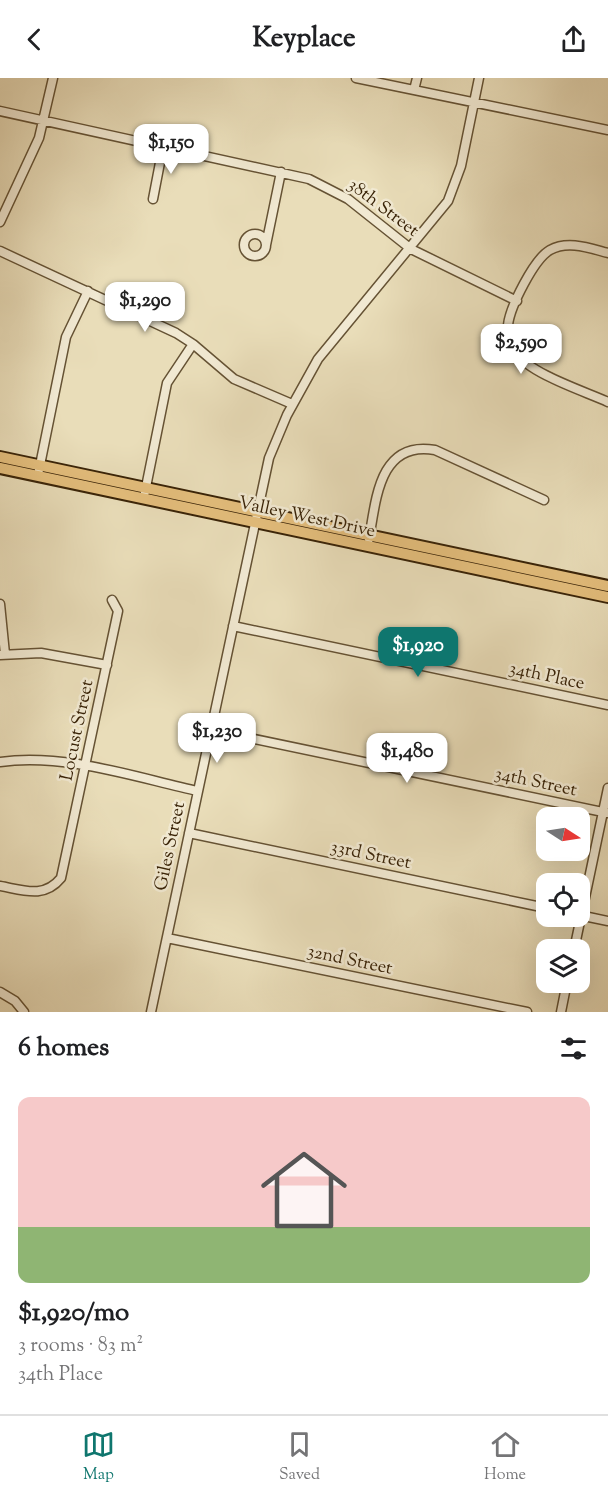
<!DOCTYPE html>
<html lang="en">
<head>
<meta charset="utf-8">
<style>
	body { margin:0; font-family:"Sorts Mill Goudy",serif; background:#f6f6f6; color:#202124; height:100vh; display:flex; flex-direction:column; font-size:22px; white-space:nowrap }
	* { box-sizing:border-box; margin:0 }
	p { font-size:20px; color:#757577 }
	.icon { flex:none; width:33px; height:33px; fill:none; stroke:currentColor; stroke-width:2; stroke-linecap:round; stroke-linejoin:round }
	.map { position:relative; height:934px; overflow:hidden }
	.sheet { display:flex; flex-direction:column; background:#fff; flex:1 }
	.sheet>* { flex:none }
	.needle { width:39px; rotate:102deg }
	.tools { position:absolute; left:536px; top:729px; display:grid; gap:12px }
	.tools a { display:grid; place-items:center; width:54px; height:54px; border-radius:12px; background:#fff; box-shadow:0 6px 24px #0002; font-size:30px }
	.price { position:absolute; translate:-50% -51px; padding:0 14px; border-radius:12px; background:#fff; color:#222; font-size:20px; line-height:39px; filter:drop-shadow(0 2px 3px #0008) }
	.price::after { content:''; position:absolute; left:50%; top:36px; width:18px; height:14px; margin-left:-9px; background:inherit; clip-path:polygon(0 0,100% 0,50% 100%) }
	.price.on { background:#0f766e; color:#fff }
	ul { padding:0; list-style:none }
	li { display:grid; align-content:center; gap:12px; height:318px; padding:0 18px }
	li span { display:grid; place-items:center; height:186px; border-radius:12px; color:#555 }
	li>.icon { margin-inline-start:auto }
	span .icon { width:108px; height:108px; fill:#fffc; stroke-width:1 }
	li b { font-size:26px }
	h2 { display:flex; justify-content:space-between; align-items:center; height:72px; padding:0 18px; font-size:26px }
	header { display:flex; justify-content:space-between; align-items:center; height:78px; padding:0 18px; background:#fff; font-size:27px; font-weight:800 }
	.menu { display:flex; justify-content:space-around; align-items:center; height:84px; border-top:2px solid #e0e0e0; background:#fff; font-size:16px; color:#757577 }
	.menu a { display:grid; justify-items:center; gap:3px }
	.menu .on { color:#0f766e }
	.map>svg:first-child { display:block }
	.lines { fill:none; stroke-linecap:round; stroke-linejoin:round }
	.minor-casing { stroke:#655234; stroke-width:11 }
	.major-casing { stroke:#392307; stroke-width:14 }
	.minor { stroke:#f1e9d2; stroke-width:8 }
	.major { stroke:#e4be7c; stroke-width:10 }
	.labels { text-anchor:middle; stroke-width:5; stroke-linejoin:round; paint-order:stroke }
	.street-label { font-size:18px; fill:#392307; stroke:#f1e9d2 }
</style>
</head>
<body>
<header><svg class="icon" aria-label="back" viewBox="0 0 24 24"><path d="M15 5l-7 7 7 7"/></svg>Keyplace<svg class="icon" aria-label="share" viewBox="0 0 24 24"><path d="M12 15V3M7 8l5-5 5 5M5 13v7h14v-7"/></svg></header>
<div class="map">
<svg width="608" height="934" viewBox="0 0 608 934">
	<rect width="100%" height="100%" fill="#e9ddb9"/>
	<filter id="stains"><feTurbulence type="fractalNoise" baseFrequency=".00333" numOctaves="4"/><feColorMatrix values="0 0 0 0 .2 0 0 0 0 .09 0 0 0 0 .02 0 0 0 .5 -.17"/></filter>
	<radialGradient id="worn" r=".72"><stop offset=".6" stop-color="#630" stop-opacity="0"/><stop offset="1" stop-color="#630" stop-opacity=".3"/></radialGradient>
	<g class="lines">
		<g class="minor-casing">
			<path id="minor" d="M 356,0 L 608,52
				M 414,12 L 417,0
				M 0,33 L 309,101 L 348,121 L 411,171 L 517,223
				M 153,121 L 163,69
				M 0,144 L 39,60 L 53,0
				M244 167a11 11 0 1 1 22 0a11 11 0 1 1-22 0Z
				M 266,167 L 281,94
				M 0,173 L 176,255 L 193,266 L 234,301 L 292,326
				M 608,175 C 589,170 568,162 550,172 C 534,181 510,229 508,247 C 508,256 511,266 515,274 C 530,296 584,313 608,324
				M 39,392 L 66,259 L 88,213
				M 145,414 L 167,305 L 193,266
				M 369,461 C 376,422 379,362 435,372 L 544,422
				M 0,526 L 5,576
				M 233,548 L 608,627
				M 0,577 L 41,575 L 107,587
				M 211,652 L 608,735
				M 0,684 C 65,675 134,699 198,713
				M 189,755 L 546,830
				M 0,808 C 23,812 44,821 61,800 L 118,533 L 112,522
				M 579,837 L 608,843
				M 167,860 L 527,934
				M 574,872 L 608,710
				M 0,914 L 15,923 L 24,934
				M 151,934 L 269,380 L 287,337 L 318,281 L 448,123 L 461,88 L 479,0
				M 561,934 L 567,904"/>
		</g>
		<g class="major-casing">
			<path id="major" d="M 0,379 L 608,508
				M 0,390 L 608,519"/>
		</g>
		<use href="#minor" class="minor"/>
		<use href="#major" class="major"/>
	</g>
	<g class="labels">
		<g class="street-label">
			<text transform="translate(384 129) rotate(37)" y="6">38th Street</text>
			<text transform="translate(307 438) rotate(12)" y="6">Valley West Drive</text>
			<text transform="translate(547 597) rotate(12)" y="6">34th Place</text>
			<text transform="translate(76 652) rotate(-78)" y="6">Locust Street</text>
			<text transform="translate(536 703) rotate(12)" y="6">34th Street</text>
			<text transform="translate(169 768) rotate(-78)" y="6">Giles Street</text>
			<text transform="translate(371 776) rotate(12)" y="6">33rd Street</text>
			<text transform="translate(350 881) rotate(12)" y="6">32nd Street</text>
		</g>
	</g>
	<rect width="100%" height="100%" filter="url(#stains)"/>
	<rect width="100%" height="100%" fill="url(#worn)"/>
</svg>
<div class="tools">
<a><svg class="needle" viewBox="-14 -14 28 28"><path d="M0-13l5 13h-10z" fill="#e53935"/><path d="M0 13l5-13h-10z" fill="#757577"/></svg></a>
<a><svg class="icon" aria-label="locate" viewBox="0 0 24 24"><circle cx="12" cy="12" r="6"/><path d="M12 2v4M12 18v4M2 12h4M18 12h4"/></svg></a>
<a><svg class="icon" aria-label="layers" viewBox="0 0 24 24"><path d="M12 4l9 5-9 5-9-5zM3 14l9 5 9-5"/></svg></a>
</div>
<b class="price" style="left:171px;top:97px">$1,150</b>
<b class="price" style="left:145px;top:255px">$1,290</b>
<b class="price" style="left:521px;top:297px">$2,590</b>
<b class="price on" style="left:418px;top:600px">$1,920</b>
<b class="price" style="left:217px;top:686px">$1,230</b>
<b class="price" style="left:407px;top:706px">$1,480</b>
</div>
<section class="sheet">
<h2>6 homes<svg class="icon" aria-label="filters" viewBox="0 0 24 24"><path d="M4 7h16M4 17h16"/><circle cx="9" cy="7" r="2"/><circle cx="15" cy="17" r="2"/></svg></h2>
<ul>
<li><span style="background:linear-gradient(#f6c9c9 70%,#8fb573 0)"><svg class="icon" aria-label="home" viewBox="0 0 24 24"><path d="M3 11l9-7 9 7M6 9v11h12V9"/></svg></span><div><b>$1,920/mo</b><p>3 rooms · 83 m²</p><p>34th Place</p></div></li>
</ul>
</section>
<nav class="menu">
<a class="on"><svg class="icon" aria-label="map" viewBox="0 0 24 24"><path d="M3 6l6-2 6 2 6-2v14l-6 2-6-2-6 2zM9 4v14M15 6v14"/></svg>Map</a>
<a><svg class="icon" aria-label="saved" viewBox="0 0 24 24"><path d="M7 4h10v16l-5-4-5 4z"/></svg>Saved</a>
<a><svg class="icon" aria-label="home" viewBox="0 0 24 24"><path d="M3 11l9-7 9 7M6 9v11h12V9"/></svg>Home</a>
</nav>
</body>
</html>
